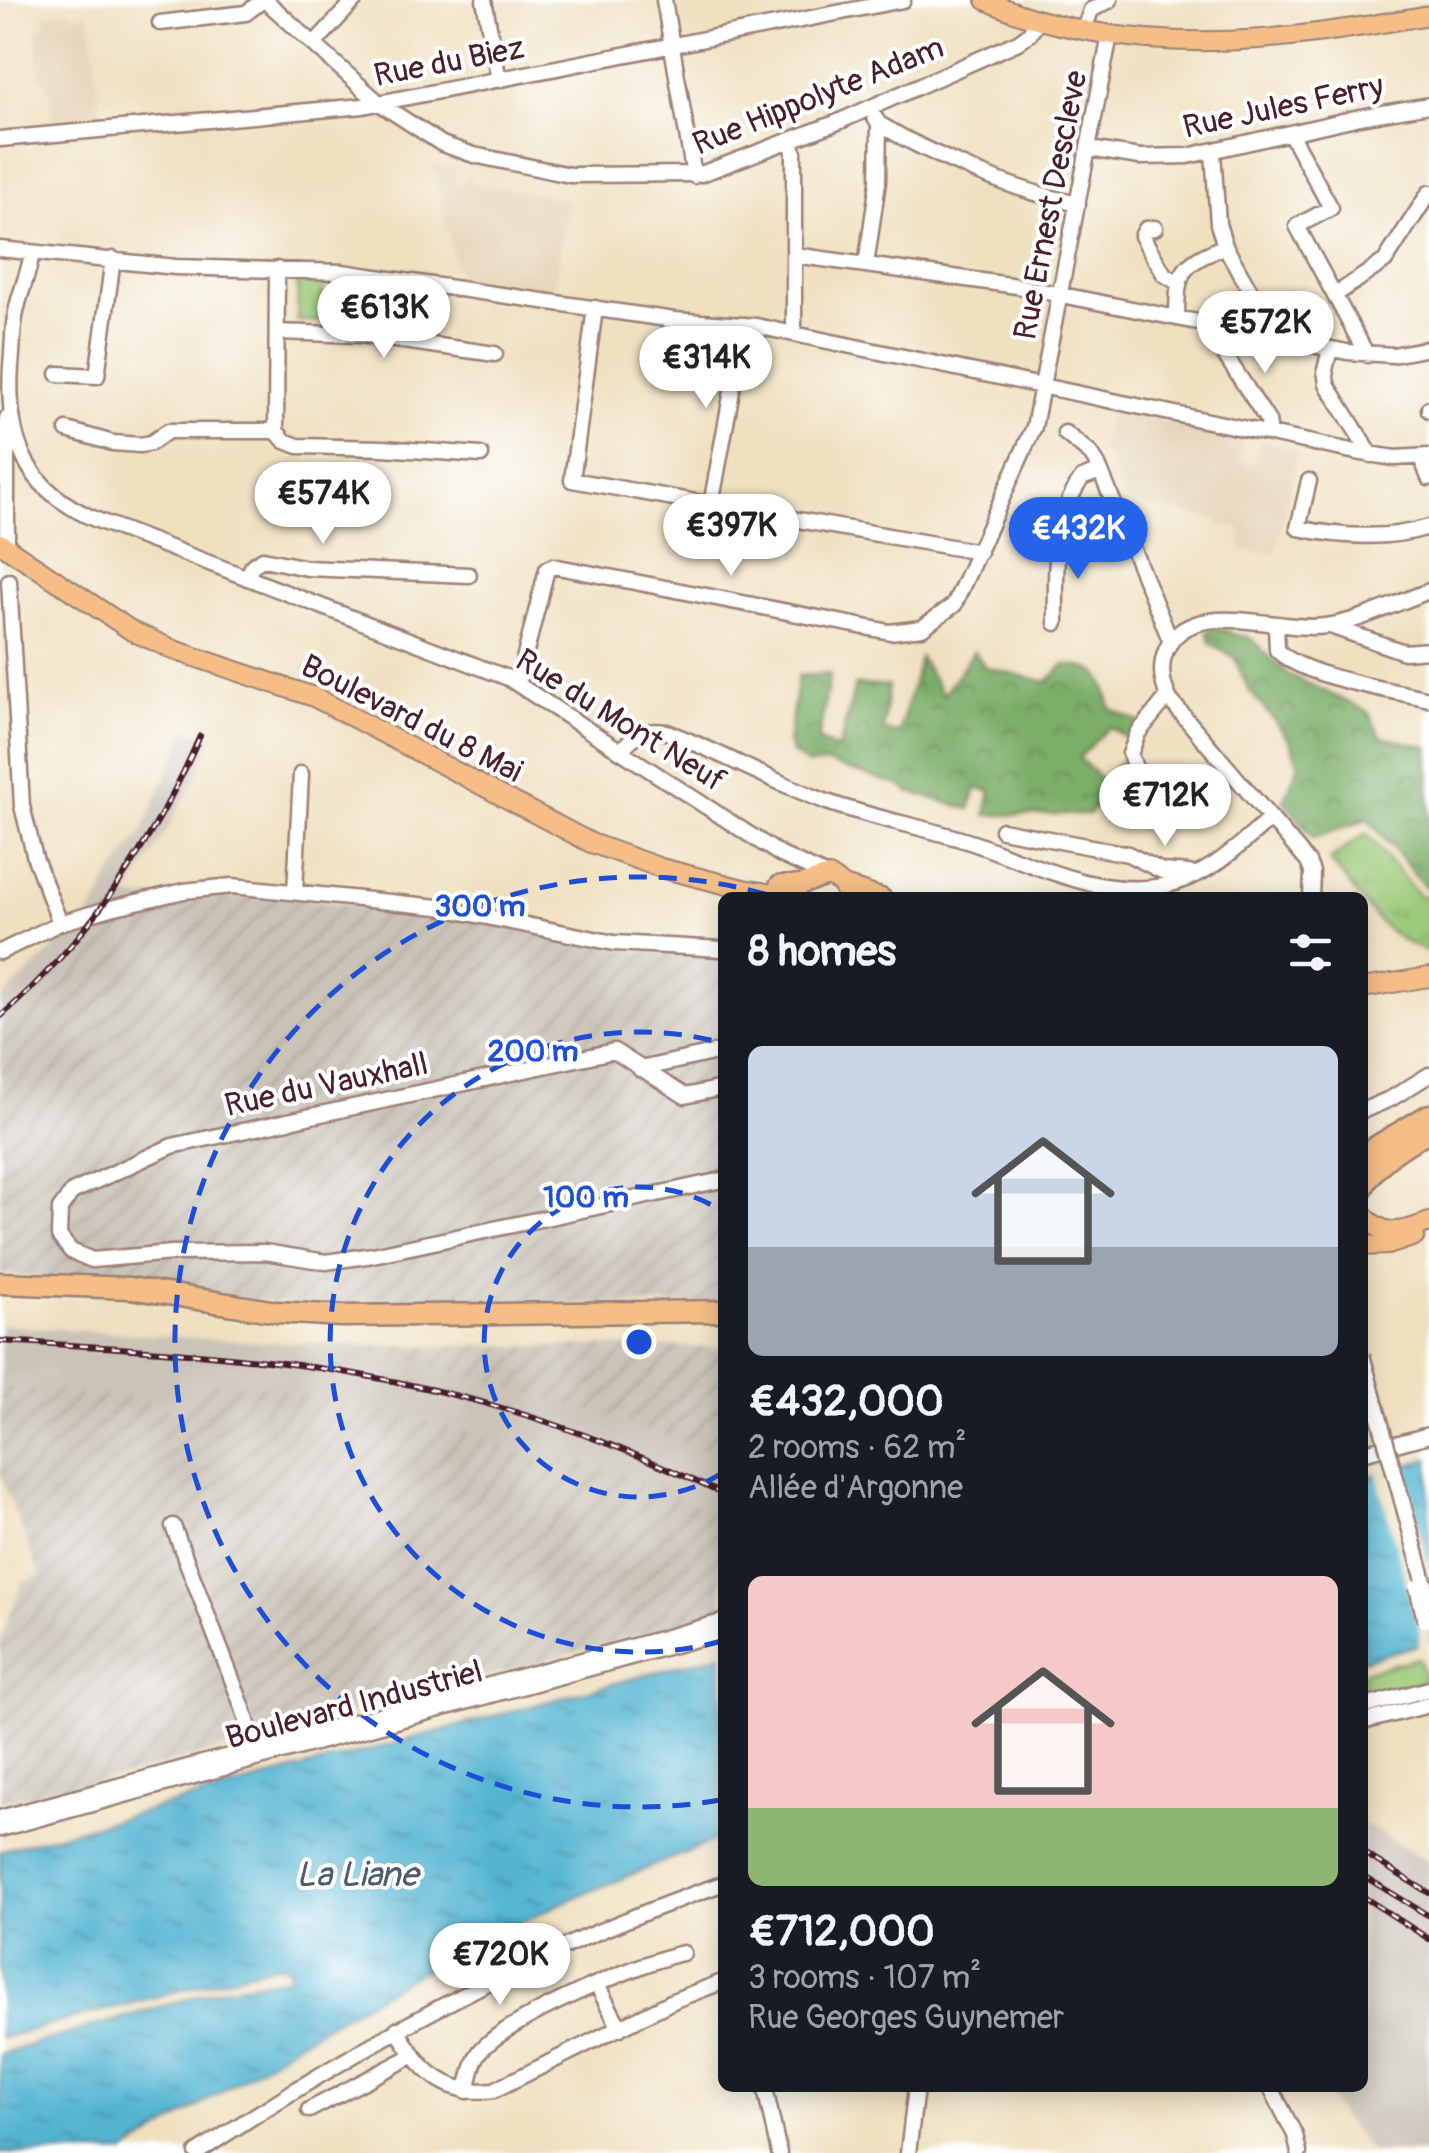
<!DOCTYPE html>
<html lang="en">
<head>
<meta charset="utf-8">
<style>
	body { margin:0; font-family:Pangolin,sans-serif; background:#20242c; color:#f1f3f6; height:100vh; display:flex; flex-direction:column; font-size:38px; white-space:nowrap }
	* { box-sizing:border-box; margin:0 }
	p { font-size:32px; color:#9ea1a6 }
	.icon { flex:none; width:55px; height:55px; fill:none; stroke:currentColor; stroke-width:2; stroke-linecap:round; stroke-linejoin:round }
	.map { position:relative; flex:1; overflow:hidden }
	.details { position:absolute; left:718px; top:892px; width:650px; height:1200px; display:flex; flex-direction:column; background:#171b24; border-radius:15px; box-shadow:0 5px 25px #0003 }
	.details>* { flex:none }
	.price { position:absolute; translate:-50% -85px; padding:0 22px; border-radius:35px; background:#fff; color:#222; font-size:32px; line-height:65px; filter:drop-shadow(0 2px 5px #0008) }
	.price::after { content:''; position:absolute; left:50%; top:60px; width:30px; height:22px; margin-left:-15px; background:inherit; clip-path:polygon(0 0,100% 0,50% 100%) }
	.price.current { background:#2563eb; color:#fff }
	ul { padding:0; list-style:none }
	li { display:grid; align-content:center; gap:20px; height:530px; padding:0 30px }
	li span { display:grid; place-items:center; height:310px; border-radius:15px; color:#555 }
	li>.icon { margin-inline-start:auto }
	span .icon { width:180px; height:180px; fill:#fffc; stroke-width:1 }
	li b { font-size:42px }
	h2 { display:flex; justify-content:space-between; align-items:center; height:120px; padding:0 30px; font-size:42px }
	.map>svg:first-child { display:block }
	.built { fill:#e4d1b4 }
	.industrial { fill:url(#industrial-furrows) }
	.railway { fill:#cac3b8 }
	.forest { fill:url(#forest-crowns); stroke:#63664a; stroke-width:2.5 }
	.park { fill:url(#park-tufts); stroke:#727452; stroke-width:2.5 }
	.garden { fill:#9bca78; stroke:#727452; stroke-width:2.5 }
	.water { fill:url(#water-ripples); stroke:#4e6a7e; stroke-width:2.5 }
	.pier { fill:#efe0c0 }
	.lines { fill:none; stroke-linecap:round; stroke-linejoin:round }
	.minor-casing { stroke:#9c8076; stroke-width:19 }
	.major-casing { stroke:#9c8076; stroke-width:22 }
	.highway-casing { stroke:#9c8076; stroke-width:25 }
	.minor { stroke:#fff; stroke-width:14 }
	.major { stroke:#f5be86; stroke-width:18 }
	.highway { stroke:#f5be86; stroke-width:20 }
	.rail-casing { stroke:#4a1f2b; stroke-width:6 }
	.rail { stroke:#fff; stroke-width:2.5; stroke-dasharray:8; stroke-linecap:butt }
	.minor-bridge-casing { stroke:#9c8076; stroke-width:19; stroke-linecap:butt }
	.minor-bridge { stroke:#fff; stroke-width:14 }
	.ring { fill:none; stroke:#1d4ed8; stroke-width:5; stroke-dasharray:18 12 }
	.labels { text-anchor:middle; stroke-width:8; stroke-linejoin:round; paint-order:stroke }
	.street-label { font-size:32px; fill:#4a1f2b; stroke:#fff }
	.water-label { font-size:35px; font-style:italic; fill:#4d5b6d; stroke:#fff }
	.centre { fill:#1d4ed8; stroke:#fff; stroke-width:5 }
	.ring-label { font-size:30px; text-anchor:middle; font-weight:bold; fill:#1d4ed8; stroke:#fff; stroke-width:8; stroke-linejoin:round; paint-order:stroke }
</style>
</head>
<body>
<div class="map">
<svg width="1429" height="2153" viewBox="0 0 1429 2153">
	<defs>
		<pattern id="industrial-furrows" width="10" height="10" patternUnits="userSpaceOnUse" patternTransform="scale(2.5)"><rect width="10" height="10" fill="#cac3b8"/><path d="M-1 1l2-2M0 10L10 0M9 11l2-2" fill="none" stroke="#afa79e"/></pattern>
		<pattern id="forest-crowns" width="20" height="18" patternUnits="userSpaceOnUse" patternTransform="scale(2.5)"><rect width="20" height="18" fill="#7cae68"/><path d="M2 6a3 3 0 1 1 6 0M12 15a3 3 0 1 1 6 0" fill="none" stroke="#688d56"/></pattern>
		<pattern id="park-tufts" width="24" height="20" patternUnits="userSpaceOnUse" patternTransform="scale(2.5)"><rect width="24" height="20" fill="#9bca78"/><path d="M3 7l-1-3M5 7V3M7 7l1-3M15 17l-1-3M17 17v-4M19 17l1-3" fill="none" stroke="#87ad68"/></pattern>
		<pattern id="water-ripples" width="26" height="14" patternUnits="userSpaceOnUse" patternTransform="scale(2.5)"><rect width="26" height="14" fill="#52b5d1"/><path d="M2 4q2-2 4 0t4 0M15 11q2-2 4 0t4 0" fill="none" stroke="#4693aa"/></pattern>
	</defs>
	<rect width="100%" height="100%" fill="#fff"/>
	<filter id="ink" filterUnits="userSpaceOnUse"><feTurbulence type="fractalNoise" baseFrequency=".01" numOctaves="2"/><feDisplacementMap in="SourceGraphic" scale="20" xChannelSelector="R" yChannelSelector="G"/><feConvolveMatrix kernelMatrix="1 2 1 2 8 2 1 2 1" color-interpolation-filters="sRGB"/></filter>
	<filter id="wash" filterUnits="userSpaceOnUse"><feTurbulence type="fractalNoise" baseFrequency=".0048" numOctaves="4" result="noise"/><feDisplacementMap in="SourceGraphic" scale="40" xChannelSelector="R" yChannelSelector="G"/><feGaussianBlur stdDeviation="2.25" result="paint"/><feColorMatrix in="noise" values="0 0 0 0 0 0 0 0 0 0 0 0 0 0 0 0 0 1.4 0 .05"/><feComposite in="paint" operator="in"/></filter>
	<g filter="url(#wash)">
		<rect width="100%" height="100%" fill="#efe0c0"/>
		<path class="built" d="M 70,11 L 74,15 L 90,13 L 101,119 L 85,121 L 84,124 L 52,125 L 52,91 L 47,91 L 45,80 L 41,80 L 36,28 L 45,27 L 44,14 Z
			M 433,164 L 456,168 L 454,181 L 464,183 L 466,177 L 471,178 L 471,183 L 567,199 L 554,292 L 458,279 Z
			M 1111,411 L 1243,439 L 1239,460 L 1253,465 L 1261,439 L 1298,451 L 1275,554 L 1241,551 L 1242,529 L 1218,525 L 1219,520 L 1126,502 L 1112,465 L 1100,446 Z"/>
		<path class="industrial" d="M 287,897 L 467,919 L 641,951 L 722,956 L 722,1304 L 304,1306 L 0,1274 L 0,1040 L 64,976 L 117,898 Z
			M 360,1345 L 722,1347 L 722,1460 L 696,1447 L 621,1420 Z
			M 198,1381 L 241,1382 L 374,1407 L 474,1433 L 552,1463 L 557,1454 L 658,1486 L 722,1518 L 722,1612 L 117,1778 L 0,1802 L 0,1641 L 22,1582 L 40,1575 L 0,1474 L 0,1387 L 130,1397 L 181,1411 Z"/>
		<path class="railway" d="M 187,730 L 212,739 L 193,783 L 154,852 L 126,897 L 117,898 L 64,976 L 0,1040 L 0,1000 L 89,915 L 105,891 L 103,888 L 141,834 Z
			M 0,1325 L 241,1341 L 360,1345 L 621,1420 L 697,1447 L 722,1460 L 722,1518 L 657,1486 L 557,1455 L 553,1463 L 474,1433 L 374,1407 L 241,1382 L 198,1381 L 181,1411 L 130,1397 L 0,1387 Z
			M 1363,1823 L 1429,1862 L 1429,2153 L 1372,2153 L 1341,2117 L 1325,2088 L 1362,2088 Z"/>
		<path class="forest" d="M 1217,628 L 1250,638 L 1286,673 L 1368,712 L 1381,737 L 1429,747 L 1429,887 L 1424,886 L 1368,819 L 1313,838 L 1284,801 L 1299,764 L 1289,739 L 1249,690 L 1234,657 L 1210,643 L 1207,631 Z
			M 974,651 L 985,667 L 1047,682 L 1064,665 C 1101,667 1103,675 1111,709 L 1139,722 L 1128,739 L 1109,727 L 1079,758 L 1102,780 L 1124,759 L 1130,776 L 1111,782 L 1089,814 L 986,815 L 991,791 L 976,788 L 970,809 L 908,792 L 902,786 L 827,763 L 807,765 L 792,753 L 788,743 L 798,676 L 830,674 L 818,741 L 839,749 L 855,685 L 888,686 L 883,731 L 899,733 L 920,658 L 943,695 Z"/>
		<path class="park" d="M 1366,833 L 1419,896 L 1429,896 L 1429,951 C 1383,940 1358,895 1330,860 Z"/>
		<path class="garden" d="M 298,278 L 323,279 L 322,321 L 297,321 Z
			M 1419,1658 L 1425,1682 L 1363,1698 L 1363,1672 Z"/>
		<path class="water" d="M 1429,1459 L 1429,1642 L 1363,1660 L 1363,1478 Z
			M 722,1654 L 722,1838 L 566,1901 L 416,1974 L 307,2036 L 126,2153 L 0,2153 L 0,2054 L 224,1988 L 290,1977 L 286,1965 L 275,1965 L 0,2038 L 0,1851 Z"/>
		<path class="pier" d="M 1401,1462 L 1429,1566 L 1429,1647 L 1418,1650 L 1420,1634 L 1375,1469 Z"/>
	</g>
	<g filter="url(#ink)">
		<g class="lines">
			<g class="minor-casing">
				<path id="minor" d="M 265,0 L 379,103 L 442,144 L 474,155 L 570,175 L 701,174 L 838,122 L 1018,42 L 1030,33 L 1039,20
					M 484,0 L 499,80
					M 664,0 L 694,176
					M 160,23 L 246,13 L 263,0
					M 1084,30 L 1091,10 L 1110,0
					M 314,44 L 355,0
					M 879,124 C 933,156 1017,192 1078,204
					M 1290,133 L 1331,208 L 1297,226 L 1367,355
					M 0,139 L 363,106 L 903,0
					M 791,140 L 794,152 L 794,332
					M 1089,149 L 1140,157 L 1188,156 L 1360,117 L 1429,105
					M 1155,228 L 1146,229 L 1142,236 L 1164,274 L 1177,282
					M 1225,246 L 1266,319 L 1267,336
					M 0,249 L 176,267 L 342,272 L 674,320 L 756,326 L 1356,452 L 1395,458 L 1429,456
					M 32,253 C 29,273 20,292 16,312 C 12,330 13,349 11,366 C 6,441 25,490 97,520 L 508,678 L 781,855 L 827,876
					M 794,255 L 1017,286 L 1347,352 L 1393,355 L 1429,348
					M 866,265 L 878,182 L 879,124 L 875,118
					M 277,269 L 276,431 L 285,441 L 298,446 L 383,448 L 481,455
					M 1335,295 L 1385,261 L 1429,193
					M 595,308 L 572,480 L 979,552
					M 1177,318 C 1177,270 1181,265 1225,246 L 1218,224 L 1213,152
					M 1208,324 L 1212,335 L 1268,421 L 1270,434
					M 277,332 L 361,335 L 495,354
					M 1330,349 L 1325,370 L 1327,384 L 1371,455
					M 58,374 L 97,376 L 113,259
					M 1429,408 L 1429,410
					M 7,418 L 7,547
					M 67,430 L 113,443 L 140,445 L 151,443 L 168,431 L 276,431
					M 1065,433 L 1091,454 L 1098,465 L 1171,642
					M 1421,457 L 1429,478
					M 1309,481 L 1298,528 C 1340,537 1387,540 1429,527
					M 711,505 L 744,325
					M 247,578 L 253,565 L 263,559 L 307,568 L 469,575
					M 9,581 L 22,806 L 35,858 L 60,923
					M 1056,623 C 1056,576 1052,519 1082,478 L 1100,471
					M 1276,626 L 1277,650 C 1302,677 1392,690 1429,699
					M 1330,626 L 1404,652 L 1429,650
					M 518,683 L 547,569 L 553,566 L 890,632 L 922,628 L 954,605 L 1034,427 L 1110,35
					M 622,750 C 634,733 646,729 667,732 C 721,752 772,782 827,802 C 875,819 925,827 973,843 C 1033,864 1098,898 1163,886 C 1207,878 1239,846 1271,818
					M 1154,788 L 1136,770 L 1130,754 L 1138,733 L 1168,696
					M 1002,830 L 1128,854 L 1162,871 L 1189,873
					M 295,892 L 301,774
					M 1311,898 L 1312,872 L 1308,862 L 1170,700 C 1161,683 1159,666 1167,648 C 1193,596 1280,633 1326,626 C 1361,621 1396,603 1429,591
					M 0,952 L 60,923 L 111,908 L 184,891 L 232,886 L 438,907 L 614,943 L 722,949
					M 640,1069 L 722,1051
					M 722,1088 L 685,1096 L 614,1051 L 172,1146 L 72,1192 L 60,1209 L 59,1236 L 71,1251 L 92,1260 L 172,1253 L 265,1252 L 326,1262 L 373,1255 L 722,1180
					M 1362,1111 L 1392,1098 L 1429,1075
					M 1362,1453 L 1429,1435
					M 173,1526 L 243,1708 L 258,1757
					M 1362,1707 L 1429,1689
					M 1362,1722 L 1429,1705
					M 0,1818 L 722,1622
					M 0,1829 L 722,1632
					M 597,1985 L 620,2028
					M 397,2029 C 419,2069 444,2096 494,2090 L 675,2000 L 722,1982
					M 765,2088 L 779,2153
					M 1271,2088 L 1295,2135 L 1299,2153
					M 467,2091 C 470,2079 472,2063 479,2053 C 501,2021 643,1961 683,1953
					M 309,2110 L 412,2056
					M 197,2153 C 363,2043 533,1949 722,1884
					M 908,2153 L 916,2088"/>
			</g>
			<g class="major-casing">
				<path id="major" d="M 986,0 C 1018,16 1052,24 1088,31 C 1207,53 1311,36 1429,15
					M 0,543 L 132,631 L 174,650 L 314,697 L 591,843 L 661,868 L 743,889 L 798,898
					M 779,885 L 800,885 L 829,876 L 843,885 L 846,898
					M 844,886 L 882,898
					M 1362,988 L 1429,977
					M 1362,1213 C 1381,1238 1403,1233 1429,1222
					M 1362,1246 L 1388,1245 L 1415,1236"/>
			</g>
			<g class="highway-casing">
				<path id="highway" d="M 1362,1155 L 1429,1115
					M 1362,1189 C 1375,1162 1403,1145 1429,1131
					M 0,1283 L 130,1288 L 277,1312 L 341,1316 L 722,1311"/>
			</g>
			<use href="#minor" class="minor"/>
			<use href="#major" class="major"/>
			<use href="#highway" class="highway"/>
			<g class="rail-casing">
				<path id="rail" d="M 0,1017 C 86,943 155,840 200,736
					M 0,1341 C 119,1348 238,1353 355,1374 C 483,1396 607,1437 722,1494
					M 1362,1852 L 1429,1893
					M 1362,1875 L 1429,1916
					M 1362,1896 L 1429,1939"/>
			</g>
			<use href="#rail" class="rail"/>
			<g class="minor-bridge-casing">
				<path id="minor-bridge" d="M 1362,1355 L 1429,1599
					M 1417,1587 L 1425,1620"/>
			</g>
			<use href="#minor-bridge" class="minor-bridge"/>
		</g>
	</g>
	<g class="ring">
		<path d="M722 1473A155 155 0 1 1 722 1211"/>
		<path d="M722 1641A310 310 0 1 1 722 1043"/>
		<path d="M720 1800A465 465 0 1 1 775 897"/>
	</g>
	<g class="labels">
		<g class="street-label">
			<text transform="translate(449 61) rotate(-11)" y="11">Rue du Biez</text>
			<text transform="translate(818 95) rotate(-22)" y="11">Rue Hippolyte Adam</text>
			<text transform="translate(1283 106) rotate(-12)" y="11">Rue Jules Ferry</text>
			<text transform="translate(1050 205) rotate(-79)" y="11">Rue Ernest Descleve</text>
			<text transform="translate(412 718) rotate(27)" y="11">Boulevard du 8 Mai</text>
			<text transform="translate(621 720) rotate(32)" y="11">Rue du Mont Neuf</text>
			<text transform="translate(326 1084) rotate(-12)" y="11">Rue du Vauxhall</text>
			<text transform="translate(354 1704) rotate(-15)" y="11">Boulevard Industriel</text>
		</g>
		<g class="water-label">
			<text x="357" y="1886">La Liane</text>
		</g>
	</g>
	<circle cx="639" cy="1342" r="15" class="centre"/>
	<g class="ring-label">
		<text x="480" y="916">300 m</text>
		<text x="533" y="1061">200 m</text>
		<text x="586" y="1207">100 m</text>
	</g>
</svg>
<b class="price" style="left:384px;top:361px">€613K</b>
<b class="price" style="left:1265px;top:376px">€572K</b>
<b class="price" style="left:706px;top:411px">€314K</b>
<b class="price" style="left:323px;top:547px">€574K</b>
<b class="price" style="left:731px;top:579px">€397K</b>
<b class="price current" style="left:1078px;top:582px">€432K</b>
<b class="price" style="left:1165px;top:849px">€712K</b>
<b class="price" style="left:500px;top:2008px">€720K</b>
<section class="details">
<h2>8 homes<svg class="icon" aria-label="filters" viewBox="0 0 24 24"><path d="M4 7h16M4 17h16"/><circle cx="9" cy="7" r="2"/><circle cx="15" cy="17" r="2"/></svg></h2>
<ul>
<li><span style="background:linear-gradient(#c9d6e8 65%,#9aa5b1 0)"><svg class="icon" aria-label="home" viewBox="0 0 24 24"><path d="M3 11l9-7 9 7M6 9v11h12V9"/></svg></span><div><b>€432,000</b><p>2 rooms · 62 m²</p><p>Allée d'Argonne</p></div></li>
<li><span style="background:linear-gradient(#f6c9c9 75%,#8fb573 0)"><svg class="icon" aria-label="home" viewBox="0 0 24 24"><path d="M3 11l9-7 9 7M6 9v11h12V9"/></svg></span><div><b>€712,000</b><p>3 rooms · 107 m²</p><p>Rue Georges Guynemer</p></div></li>
</ul>
</section>
</div>
</body>
</html>
